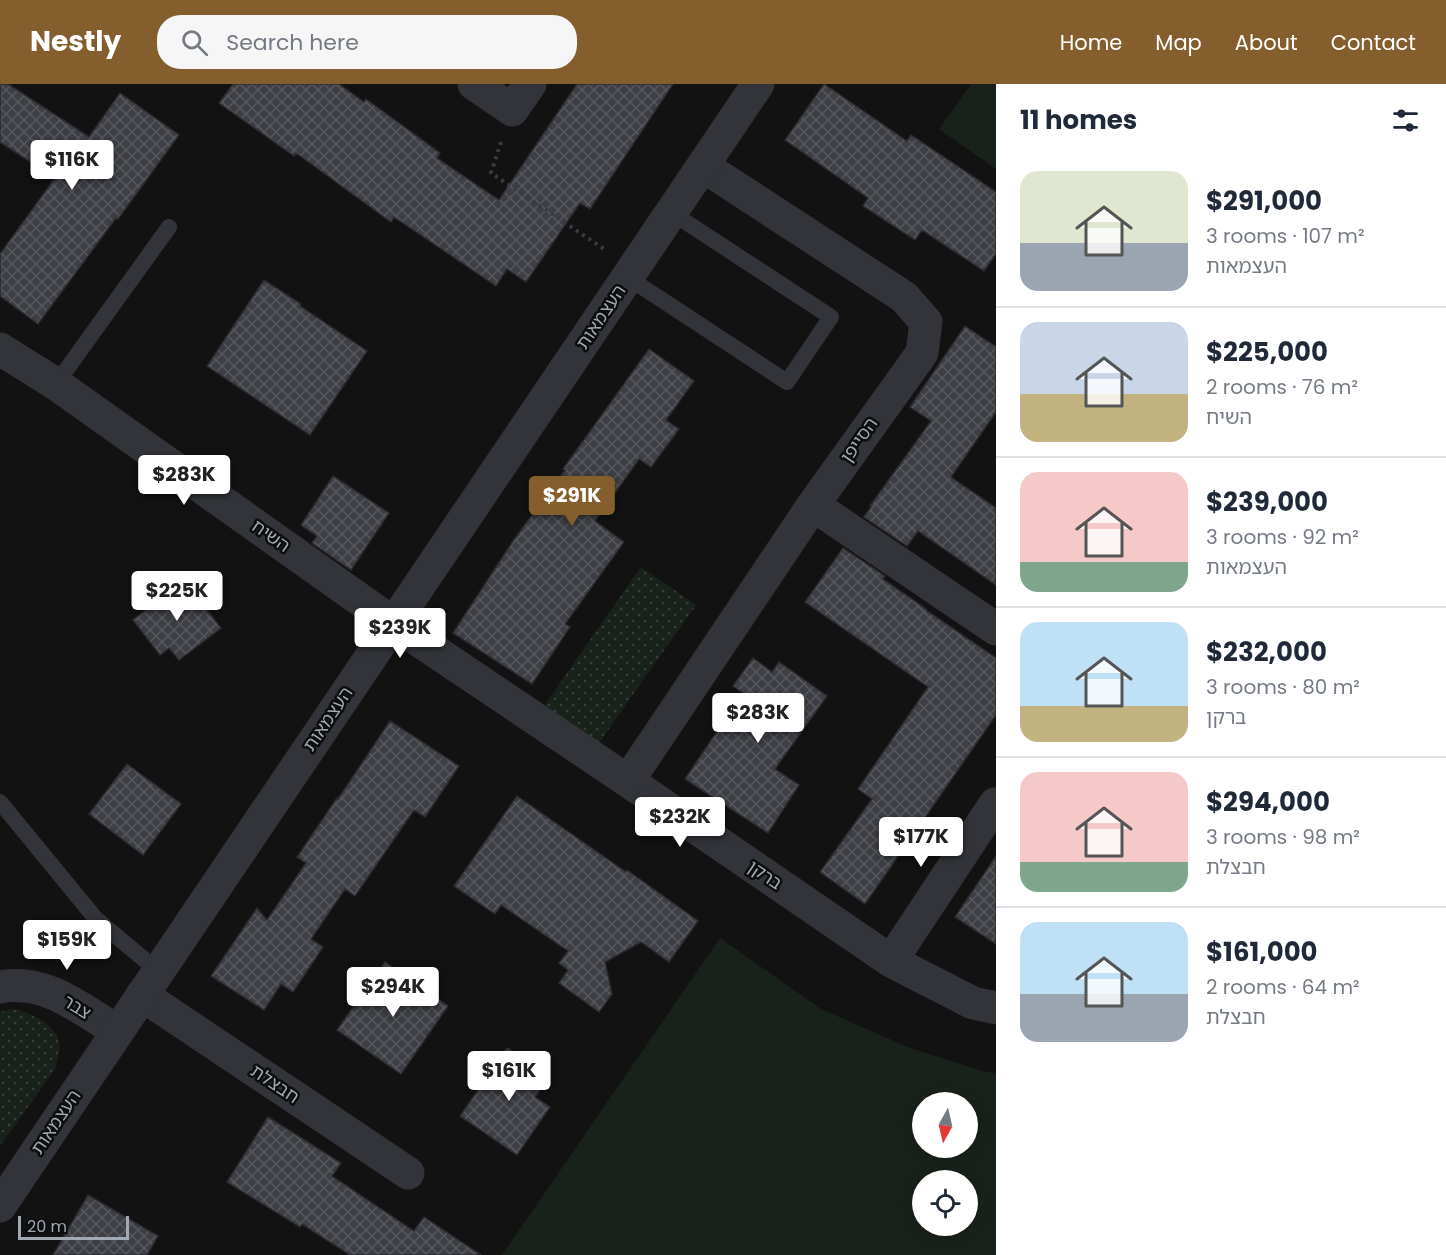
<!DOCTYPE html>
<html lang="en">
<head>
<meta charset="utf-8">
<style>
	body { margin:0; font-family:Poppins,"Noto Sans Hebrew",sans-serif; background:#f6f6f7; color:#1f2937; height:100vh; display:flex; flex-direction:column; font-size:22px; white-space:nowrap }
	* { box-sizing:border-box; margin:0 }
	p { font-size:20px; color:#747a83 }
	.icon { flex:none; width:33px; height:33px; fill:none; stroke:currentColor; stroke-width:2; stroke-linecap:round; stroke-linejoin:round }
	.map { position:relative; flex:1; overflow:hidden }
	.side { display:flex; flex-direction:column; background:#fff; width:450px }
	.side>* { flex:none }
	.needle { width:39px; rotate:188deg }
	.fabs { position:absolute; left:912px; top:1008px; display:grid; gap:12px }
	.fabs a { display:grid; place-items:center; width:66px; height:66px; border-radius:50%; background:#fff; box-shadow:0 3px 15px #0003; font-size:30px }
	.scale { position:absolute; left:18px; bottom:15px; width:111px; box-sizing:border-box; padding-left:6px; border:3px solid #a1a9b5; border-top:0; font-size:16px; line-height:21px; white-space:nowrap; color:#a1a9b5; -webkit-text-stroke:4px #0d0d0e; paint-order:stroke }
	.price { position:absolute; translate:-50% -51px; padding:0 14px; border-radius:6px; background:#fff; color:#222; font-size:20px; line-height:39px; filter:drop-shadow(0 2px 3px #0008) }
	.price::after { content:''; position:absolute; left:50%; top:36px; width:18px; height:14px; margin-left:-9px; background:inherit; clip-path:polygon(0 0,100% 0,50% 100%) }
	.price.on { background:#845e2c; color:#fff }
	ul { padding:0; list-style:none }
	li { display:flex; align-items:center; gap:18px; height:150px; padding:0 24px }
	li+li { border-top:2px solid #e0e1e3 }
	li span { display:grid; place-items:center; flex:none; width:168px; height:120px; border-radius:18px; color:#555 }
	li>.icon { margin-inline-start:auto }
	span .icon { width:72px; height:72px; fill:#fffc; stroke-width:1 }
	li b { font-size:26px }
	h2 { display:flex; justify-content:space-between; align-items:center; height:72px; padding:0 24px; font-size:26px }
	header { display:flex; align-items:center; gap:36px; box-sizing:border-box; height:84px; padding:0 30px; background:#845e2c; color:#fff }
	header strong { font-size:28px }
	nav { display:flex; gap:33px; margin-inline-start:auto; font-size:21px }
	.search { width:420px; height:54px; background:#f6f6f7; display:flex; align-items:center; gap:15px; box-sizing:border-box; padding:0 21px; border-radius:24px; color:#747a83; font-size:22px }
	main { display:flex; flex:1; min-height:0 }
	.map>svg:first-child { display:block }
	.grass { fill:#19221a; fill-rule:evenodd }
	.park { fill:url(#park-dots) }
	.building { fill:url(#building-cross-hatch); stroke:#2b2c30; stroke-width:1.5 }
	.lines { fill:none; stroke-linecap:round; stroke-linejoin:round }
	.path { stroke:#383b40; stroke-width:4; stroke-dasharray:3 4.5; stroke-linecap:butt }
	.service { stroke:#323439; stroke-width:16 }
	.minor { stroke:#323439; stroke-width:33 }
	.tertiary { stroke:#323439; stroke-width:33 }
	.labels { text-anchor:middle; stroke-width:5; stroke-linejoin:round; paint-order:stroke }
	.street-label { font-size:18px; fill:#a1a9b5; stroke:#0d0d0e }
</style>
</head>
<body>
<header>
<strong>Nestly</strong>
<div class="search"><svg class="icon" aria-label="search" viewBox="0 0 24 24"><circle cx="10" cy="10" r="6"/><path d="M15 15l6 6"/></svg>Search here</div>
<nav><a>Home</a><a>Map</a><a>About</a><a>Contact</a></nav>
</header>
<main>
<div class="map">
<svg width="996" height="1171" viewBox="0 0 996 1171">
	<defs>
		<pattern id="park-dots" width="8" height="8" patternUnits="userSpaceOnUse" patternTransform="scale(1.5)"><rect width="8" height="8" fill="#19221a"/><path d="M2 2h.1M6 6h.1" fill="none" stroke="#373f39" stroke-width="1.8" stroke-linecap="round"/></pattern>
		<pattern id="building-cross-hatch" width="8" height="8" patternUnits="userSpaceOnUse" patternTransform="scale(1.5)"><rect width="8" height="8" fill="#3d3f44"/><path d="M0 0l8 8M0 8l8-8" fill="none" stroke="#56585d"/></pattern>
	</defs>
	<rect width="100%" height="100%" fill="#121213"/>
	<path class="grass" d="M 971,0 L 996,0 L 996,85 L 939,45 Z
		M 720,854 L 821,925 L 910,964 L 986,988 L 996,989 L 996,1171 L 502,1171 ZM 968,1018 L 968,1064 L 922,1064 L 922,1018 ZM 968,1096 L 968,1142 L 922,1142 L 922,1096 Z"/>
	<path class="park" d="M 641,483 L 696,521 L 584,680 L 530,642 Z
		M 10,925 L 23,927 L 44,937 L 57,951 L 60,962 L 55,985 L 0,1062 L 0,928 Z"/>
	<path class="building" d="M 0,0 L 8,0 L 89,53 L 120,9 L 179,51 L 118,135 L 116,134 L 38,240 L 0,212 L 0,170 L 55,94 L 0,58 Z
		M 233,0 L 339,0 L 364,18 L 366,15 L 440,69 L 437,74 L 499,116 L 577,0 L 673,0 L 590,125 L 580,119 L 526,198 L 507,185 L 496,202 L 394,133 L 391,138 L 296,69 L 294,72 L 219,19 Z
		M 824,0 L 907,57 L 911,51 L 996,108 L 996,170 L 984,187 L 922,146 L 915,156 L 863,122 L 868,114 L 785,56 Z
		M 264,196 L 301,220 L 300,222 L 367,267 L 310,351 L 207,282 Z
		M 965,242 L 996,263 L 996,328 L 951,393 L 996,424 L 996,501 L 918,447 L 907,462 L 864,433 L 871,423 L 870,422 L 931,337 L 910,323 Z
		M 649,265 L 694,297 L 666,336 L 679,345 L 651,383 L 639,375 L 595,437 L 624,458 L 565,540 L 570,543 L 532,600 L 453,549 L 513,457 L 565,386 L 563,385 Z
		M 333,392 L 389,429 L 351,486 L 312,459 L 317,452 L 301,441 Z
		M 843,464 L 885,492 L 883,495 L 926,525 L 926,526 L 996,574 L 996,631 L 865,820 L 820,788 L 872,715 L 858,705 L 928,603 L 805,518 Z
		M 184,496 L 221,544 L 179,576 L 169,564 L 160,571 L 133,536 Z
		M 753,574 L 772,588 L 779,578 L 827,612 L 775,685 L 799,701 L 768,749 L 685,695 L 743,609 L 733,602 Z
		M 390,637 L 459,682 L 425,733 L 414,726 L 355,812 L 345,805 L 311,855 L 323,863 L 293,908 L 281,900 L 264,926 L 211,892 L 257,824 L 267,836 L 306,779 L 297,773 L 337,714 L 338,715 Z
		M 127,680 L 181,720 L 143,771 L 89,730 Z
		M 517,712 L 626,788 L 627,786 L 698,837 L 669,878 L 641,858 L 605,878 L 612,910 L 599,928 L 559,899 L 568,886 L 559,879 L 568,867 L 501,821 L 495,830 L 454,802 Z
		M 996,772 L 996,860 L 955,833 Z
		M 385,878 L 448,922 L 401,990 L 337,946 Z
		M 507,964 L 549,993 L 535,1013 L 550,1023 L 517,1071 L 460,1032 Z
		M 268,1033 L 341,1079 L 332,1092 L 414,1147 L 424,1133 L 481,1171 L 350,1171 L 302,1140 L 300,1143 L 227,1098 Z
		M 88,1111 L 158,1152 L 147,1171 L 53,1171 Z"/>
	<g class="lines">
		<path class="path" d="M 501,58 L 491,89 L 604,165"/>
		<path class="service" d="M 627,193 L 787,298 L 831,233 L 672,129
			M 56,300 L 169,143
			M 0,718 L 96,835 L 158,887"/>
		<path class="minor" d="M 474,0 L 512,26 L 530,0
			M 0,265 L 56,300 L 393,539 L 628,697 L 891,877 L 973,919 L 996,924
			M 813,421 L 996,545
			M 628,697 L 813,421 L 922,269 L 926,238 L 904,213 L 703,82
			M 891,877 L 995,720
			M 0,903 C 45,894 81,925 117,947
			M 142,911 L 408,1089"/>
		<path class="tertiary" d="M 0,1122 L 758,0"/>
	</g>
	<g class="labels">
		<g class="street-label">
			<text transform="translate(601 233) rotate(-56)" y="6">העצמאות</text>
			<text transform="translate(859 356) rotate(-55)" y="6">הסייפן</text>
			<text transform="translate(271 452) rotate(35)" y="6">השיח</text>
			<text transform="translate(328 635) rotate(-56)" y="6">העצמאות</text>
			<text transform="translate(765 791) rotate(34)" y="6">ברקן</text>
			<text transform="translate(77 923) rotate(32)" y="6">צבר</text>
			<text transform="translate(275 1000) rotate(34)" y="6">חבצלת</text>
			<text transform="translate(56 1038) rotate(-56)" y="6">העצמאות</text>
		</g>
	</g>
</svg>
<div class="fabs">
<a><svg class="needle" viewBox="-14 -14 28 28"><path d="M0-13l5 13h-10z" fill="#e53935"/><path d="M0 13l5-13h-10z" fill="#747a83"/></svg></a>
<a><svg class="icon" aria-label="locate" viewBox="0 0 24 24"><circle cx="12" cy="12" r="6"/><path d="M12 2v4M12 18v4M2 12h4M18 12h4"/></svg></a>
</div>
<div class="scale">20 m</div>
<b class="price" style="left:72px;top:107px">$116K</b>
<b class="price" style="left:184px;top:422px">$283K</b>
<b class="price on" style="left:572px;top:443px">$291K</b>
<b class="price" style="left:177px;top:538px">$225K</b>
<b class="price" style="left:400px;top:575px">$239K</b>
<b class="price" style="left:758px;top:660px">$283K</b>
<b class="price" style="left:680px;top:764px">$232K</b>
<b class="price" style="left:921px;top:784px">$177K</b>
<b class="price" style="left:67px;top:887px">$159K</b>
<b class="price" style="left:393px;top:934px">$294K</b>
<b class="price" style="left:509px;top:1018px">$161K</b>
</div>
<section class="side">
<h2>11 homes<svg class="icon" aria-label="filters" viewBox="0 0 24 24"><path d="M4 7h16M4 17h16"/><circle cx="9" cy="7" r="2"/><circle cx="15" cy="17" r="2"/></svg></h2>
<ul>
<li><span style="background:linear-gradient(#dfe7d0 60%,#9aa5b1 0)"><svg class="icon" aria-label="home" viewBox="0 0 24 24"><path d="M3 11l9-7 9 7M6 9v11h12V9"/></svg></span><div><b>$291,000</b><p>3 rooms · 107 m²</p><p>העצמאות</p></div></li>
<li><span style="background:linear-gradient(#c9d6e8 60%,#c2b280 0)"><svg class="icon" aria-label="home" viewBox="0 0 24 24"><path d="M3 11l9-7 9 7M6 9v11h12V9"/></svg></span><div><b>$225,000</b><p>2 rooms · 76 m²</p><p>השיח</p></div></li>
<li><span style="background:linear-gradient(#f6c9c9 75%,#7fa58c 0)"><svg class="icon" aria-label="home" viewBox="0 0 24 24"><path d="M3 11l9-7 9 7M6 9v11h12V9"/></svg></span><div><b>$239,000</b><p>3 rooms · 92 m²</p><p>העצמאות</p></div></li>
<li><span style="background:linear-gradient(#bfe0f5 70%,#c2b280 0)"><svg class="icon" aria-label="home" viewBox="0 0 24 24"><path d="M3 11l9-7 9 7M6 9v11h12V9"/></svg></span><div><b>$232,000</b><p>3 rooms · 80 m²</p><p>ברקן</p></div></li>
<li><span style="background:linear-gradient(#f6c9c9 75%,#7fa58c 0)"><svg class="icon" aria-label="home" viewBox="0 0 24 24"><path d="M3 11l9-7 9 7M6 9v11h12V9"/></svg></span><div><b>$294,000</b><p>3 rooms · 98 m²</p><p>חבצלת</p></div></li>
<li><span style="background:linear-gradient(#bfe0f5 60%,#9aa5b1 0)"><svg class="icon" aria-label="home" viewBox="0 0 24 24"><path d="M3 11l9-7 9 7M6 9v11h12V9"/></svg></span><div><b>$161,000</b><p>2 rooms · 64 m²</p><p>חבצלת</p></div></li>
</ul>
</section>
</main>
</body>
</html>
